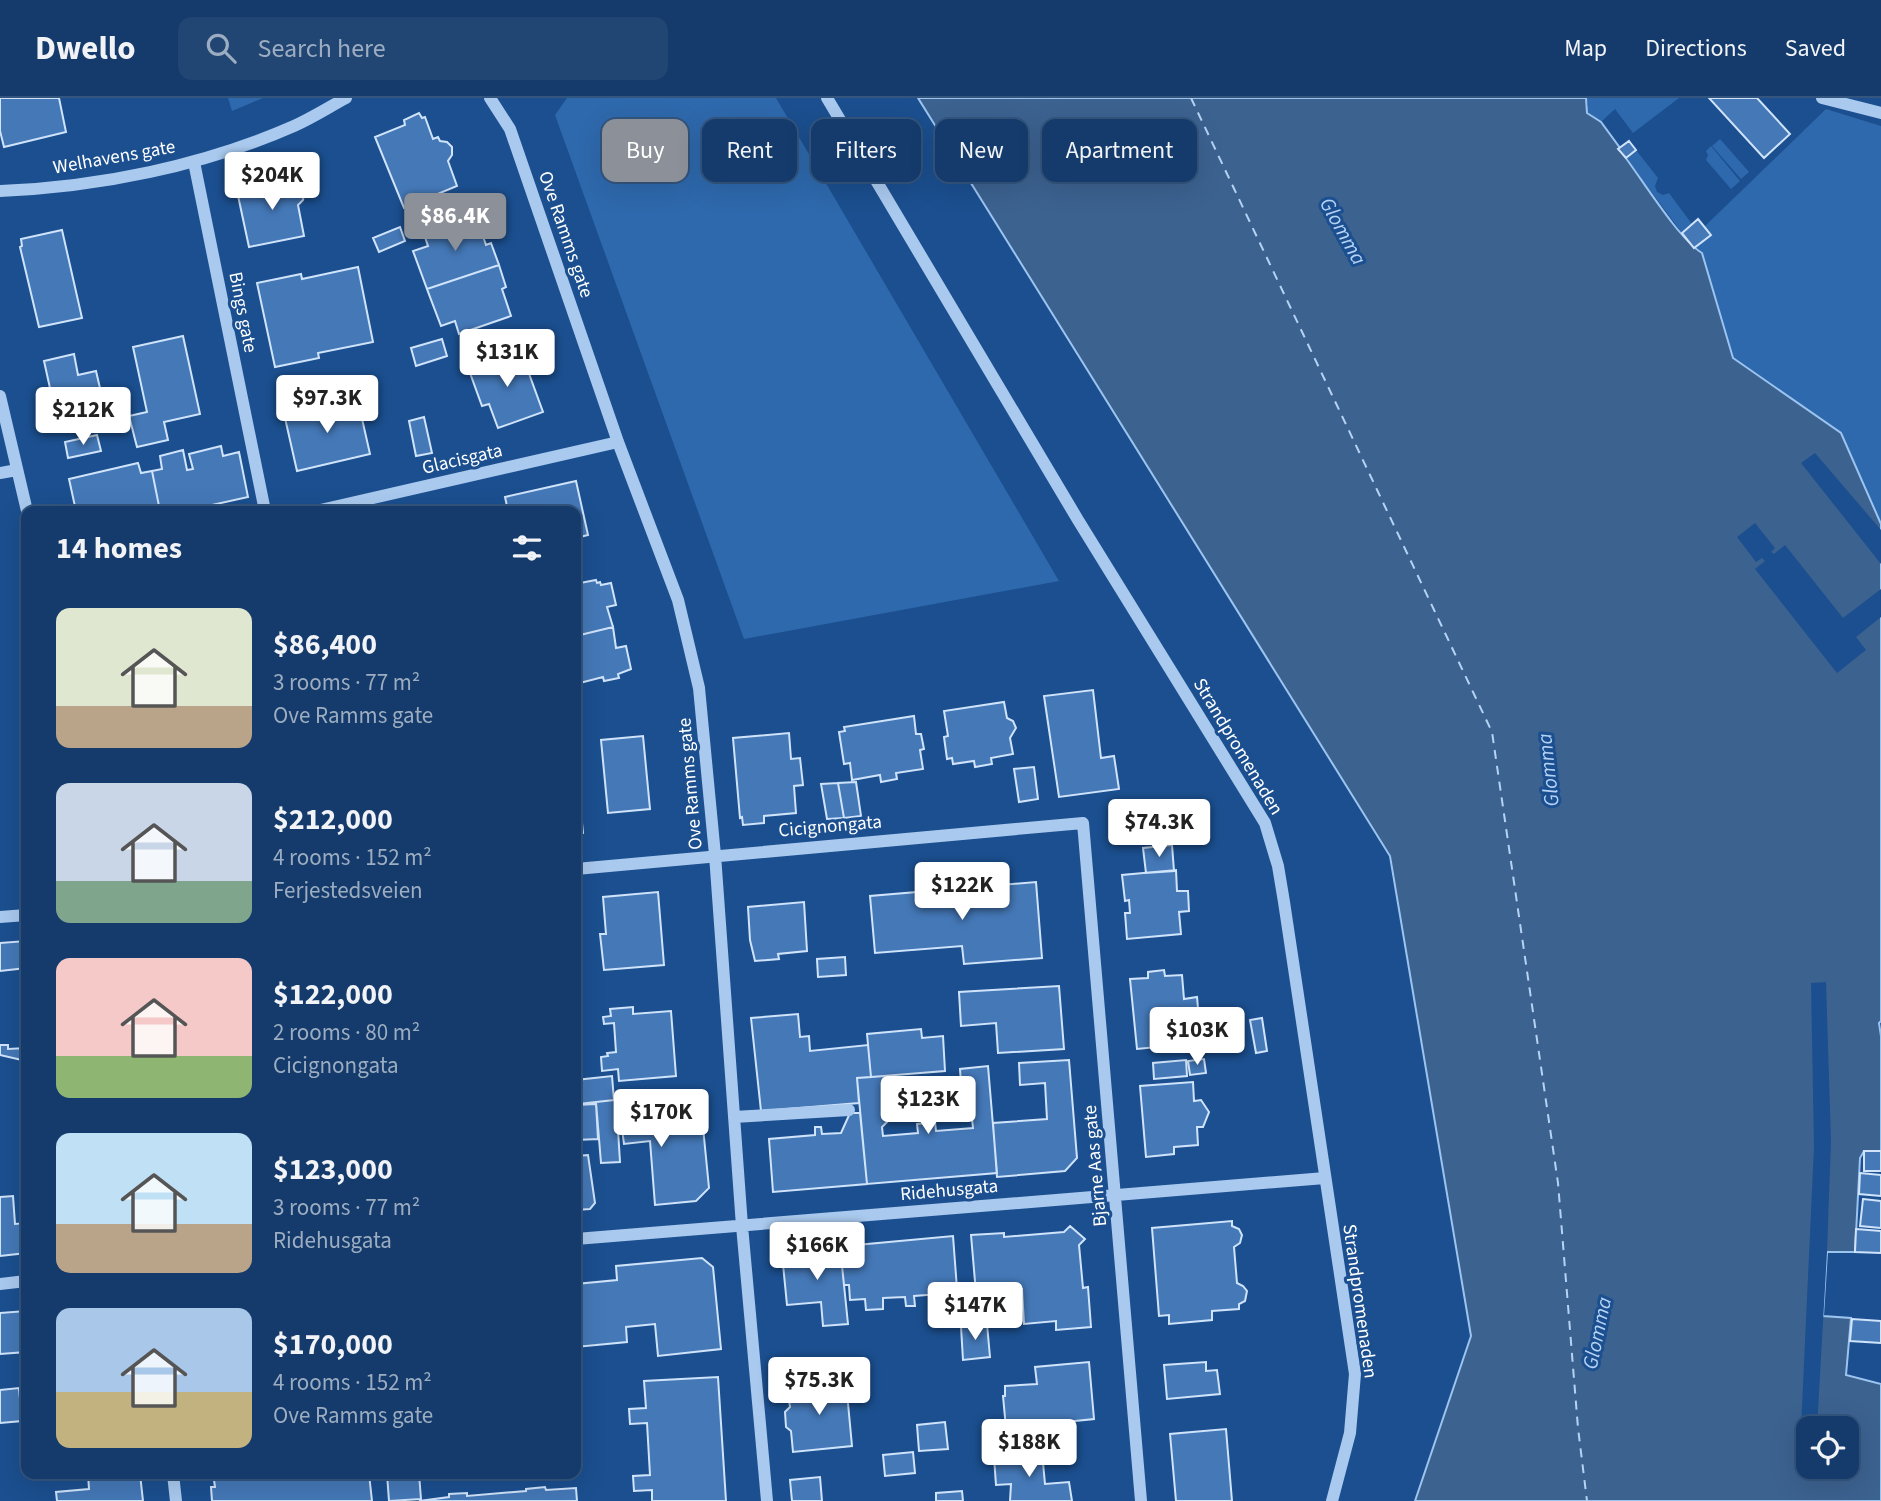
<!DOCTYPE html>
<html lang="en">
<head>
<meta charset="utf-8">
<style>
	body { margin:0; font-family:"Source Sans 3",sans-serif; background:#214673; color:#f1f3f6; height:100vh; display:flex; flex-direction:column; font-size:26px; white-space:nowrap }
	* { box-sizing:border-box; margin:0 }
	p { font-size:23px; color:#9dadc1 }
	.icon { flex:none; width:38px; height:38px; fill:none; stroke:currentColor; stroke-width:2; stroke-linecap:round; stroke-linejoin:round }
	.map { position:relative; flex:1; overflow:hidden }
	.side { position:absolute; left:21px; top:408px; width:560px; height:973px; display:flex; flex-direction:column; background:#143b6b; border-radius:14px; box-shadow:0 7px 28px #0002,0 0 0 2px #33557e }
	.side>* { flex:none }
	.top-card { position:absolute; left:602px; top:21px; width:665px; height:63px; display:flex; gap:14px }
	.buttons { position:absolute; left:1796px; top:1318px; display:grid; gap:14px }
	.buttons a { display:grid; place-items:center; width:63px; height:63px; border-radius:14px; background:#143b6b; box-shadow:0 7px 28px #0002,0 0 0 2px #33557e; font-size:35px }
	.price { position:absolute; translate:-50% -60px; padding:0 16px; border-radius:7px; background:#fff; color:#222; font-size:23px; line-height:46px; filter:drop-shadow(0 2px 4px #0008) }
	.price::after { content:''; position:absolute; left:50%; top:42px; width:21px; height:16px; margin-left:-10px; background:inherit; clip-path:polygon(0 0,100% 0,50% 100%) }
	.price.current { background:#8c9099; color:#fff }
	ul { padding:0; list-style:none }
	li { display:flex; align-items:center; gap:21px; height:175px; padding:0 35px }
	li span { display:grid; place-items:center; flex:none; width:196px; height:140px; border-radius:14px; color:#555 }
	li>.icon { margin-inline-start:auto }
	span .icon { width:84px; height:84px; fill:#fffc; stroke-width:1 }
	li b { font-size:30px }
	h2 { display:flex; justify-content:space-between; align-items:center; height:84px; padding:0 35px; font-size:30px }
	.chip { padding:0 24px; border-radius:14px; background:#143b6b; box-shadow:0 7px 28px #0002,0 0 0 2px #33557e; font-size:24px; line-height:63px }
	.chip.current { background:#8c9099; color:#fff }
	header { display:flex; align-items:center; gap:42px; box-sizing:border-box; height:98px; padding:0 35px; background:#143b6b; border-bottom:2px solid #33557e }
	header strong { font-size:33px }
	nav { display:flex; gap:38px; margin-inline-start:auto; font-size:24px }
	.search { width:490px; height:63px; background:#214673; display:flex; align-items:center; gap:18px; box-sizing:border-box; padding:0 24px; border-radius:14px; color:#9dadc1; font-size:26px }
	.map>svg:first-child { display:block }
	.green { fill:#2e69ad }
	.water { fill:#3c6290; stroke:#9cc4f0; stroke-width:2; fill-rule:evenodd }
	.pier { fill:#1b4f8f }
	.lines { fill:none; stroke-linecap:round; stroke-linejoin:round }
	.ferry { stroke:#b5d3f5; stroke-width:2; stroke-dasharray:9 7; stroke-linecap:butt }
	.building { fill:#4478b7; stroke:#cfe3fa; stroke-width:2 }
	.minor { stroke:#a9c9ee; stroke-width:12 }
	.labels { text-anchor:middle; stroke-width:6; stroke-linejoin:round; paint-order:stroke }
	.street-label { font-size:19px; fill:#fff; stroke:#1b4f8f }
	.water-label { font-size:21px; font-style:italic; fill:#b5d3f5; stroke:#1b4f8f }
</style>
</head>
<body>
<header>
<strong>Dwello</strong>
<div class="search"><svg class="icon" aria-label="search" viewBox="0 0 24 24"><circle cx="10" cy="10" r="6"/><path d="M15 15l6 6"/></svg>Search here</div>
<nav><a>Map</a><a>Directions</a><a>Saved</a></nav>
</header>
<div class="map">
<svg width="1881" height="1403" viewBox="0 0 1881 1403">
	<rect width="100%" height="100%" fill="#1b4f8f"/>
	<path class="green" d="M 228,0 L 263,0 L 232,13 Z
		M 567,0 L 776,0 L 1059,483 L 744,541 L 555,17 Z
		M 1586,0 L 1679,0 L 1633,35 L 1615,11 L 1601,24 L 1585,12 L 1588,7 Z
		M 1826,11 L 1881,28 L 1881,426 L 1841,335 L 1733,260 L 1702,155 L 1694,150 L 1710,137 L 1704,129 Z
		M 1720,41 L 1749,74 L 1741,81 L 1712,48 Z
		M 1711,48 L 1740,83 L 1731,91 L 1706,62 L 1708,57 L 1706,53 Z
		M 1636,52 L 1658,80 L 1655,88 L 1657,94 L 1663,97 L 1669,95 L 1692,126 L 1682,135 L 1626,60 Z"/>
	<path class="water" d="M 918,0 L 1586,0 L 1587,15 L 1601,24 L 1620,50 L 1619,51 C 1639,76 1678,141 1702,155 L 1733,260 L 1841,335 L 1881,426 L 1881,923 L 1879,925 L 1881,938 L 1881,1053 L 1864,1053 L 1860,1060 L 1855,1154 L 1827,1154 L 1823,1218 L 1851,1220 L 1846,1277 L 1881,1286 L 1881,1403 L 1415,1403 L 1471,1238 L 1390,758 ZM 1808,1330 L 1846,1330 L 1846,1368 L 1808,1368 Z"/>
	<path class="pier" d="M 1815,355 L 1881,432 L 1881,466 L 1801,365 Z
		M 1755,425 L 1775,450 L 1771,454 L 1774,456 L 1785,447 L 1843,520 L 1881,491 L 1881,519 L 1856,539 L 1866,552 L 1837,575 L 1755,471 L 1765,463 L 1762,460 L 1756,464 L 1737,439 Z
		M 1826,884 L 1831,1043 L 1827,1154 L 1817,1330 L 1808,1330 L 1808,1353 L 1800,1352 L 1814,1049 L 1811,885 Z"/>
	<g class="lines">
		<path class="ferry" d="M 1191,0 L 1492,634 L 1558,1085 L 1578,1330 L 1587,1403"/>
	</g>
	<path class="building" d="M 0,0 L 59,0 L 66,34 L 4,49 L 0,33 Z
		M 1709,0 L 1757,0 L 1790,36 L 1764,60 Z
		M 419,15 L 422,20 L 425,19 L 433,41 L 438,39 L 440,43 L 447,44 L 452,49 L 452,57 L 448,63 L 457,88 L 404,110 L 375,39 L 405,27 L 404,22 Z
		M 1629,43 L 1636,52 L 1626,60 L 1618,51 Z
		M 293,81 L 294,86 L 300,88 L 304,97 L 303,102 L 298,107 L 304,138 L 249,149 L 237,93 Z
		M 476,118 L 486,147 L 491,145 L 499,167 L 427,191 L 413,153 L 428,148 L 424,136 Z
		M 1698,121 L 1711,137 L 1694,150 L 1682,135 Z
		M 400,129 L 405,143 L 379,154 L 373,140 Z
		M 62,132 L 82,220 L 39,229 L 20,149 L 22,148 L 21,141 Z
		M 499,167 L 506,189 L 502,191 L 511,218 L 459,236 L 455,223 L 441,228 L 427,191 Z
		M 358,169 L 373,244 L 318,255 L 319,260 L 275,269 L 257,185 L 301,176 L 302,181 Z
		M 183,238 L 200,316 L 164,324 L 168,342 L 137,349 L 129,318 L 147,314 L 133,249 Z
		M 442,241 L 447,258 L 416,268 L 411,250 Z
		M 520,251 L 543,314 L 498,330 L 489,306 L 482,308 L 470,275 L 477,273 L 475,267 Z
		M 74,256 L 78,277 L 96,273 L 107,320 L 59,331 L 44,263 Z
		M 329,301 L 331,310 L 358,303 L 370,356 L 297,373 L 285,320 L 313,314 L 311,305 Z
		M 424,319 L 432,355 L 416,358 L 409,323 Z
		M 97,337 L 101,353 L 68,360 L 65,344 Z
		M 221,348 L 223,358 L 239,354 L 248,399 L 185,413 L 160,413 L 152,373 L 162,371 L 160,358 L 183,352 L 187,372 L 193,371 L 189,356 Z
		M 138,365 L 141,375 L 152,373 L 160,413 L 76,413 L 69,381 Z
		M 576,383 L 588,437 L 576,440 L 576,413 L 508,413 L 505,399 Z
		M 596,482 L 597,485 L 600,484 L 601,487 L 611,485 L 616,507 L 607,509 L 613,529 L 576,538 L 576,491 L 581,489 L 580,485 Z
		M 613,529 L 616,550 L 626,548 L 631,571 L 618,576 L 619,580 L 604,583 L 603,579 L 576,586 L 576,538 Z
		M 1093,592 L 1101,660 L 1114,658 L 1119,691 L 1059,699 L 1044,598 Z
		M 1004,604 L 1007,620 L 1013,623 L 1016,630 L 1010,640 L 1013,656 L 991,660 L 992,666 L 975,669 L 974,663 L 953,666 L 952,660 L 947,661 L 944,639 L 948,638 L 944,613 Z
		M 914,618 L 916,636 L 921,636 L 924,651 L 920,652 L 923,671 L 896,675 L 897,681 L 881,684 L 880,677 L 852,682 L 850,665 L 844,666 L 839,634 L 845,633 L 844,629 Z
		M 789,635 L 791,661 L 800,660 L 803,687 L 794,688 L 796,715 L 764,718 L 764,725 L 743,727 L 742,719 L 740,720 L 733,640 Z
		M 643,638 L 650,711 L 608,715 L 601,642 Z
		M 1034,669 L 1038,701 L 1019,704 L 1014,671 Z
		M 856,684 L 861,718 L 844,720 L 838,685 Z
		M 838,685 L 844,720 L 827,721 L 821,686 Z
		M 576,705 L 580,705 L 583,735 L 576,736 Z
		M 1172,747 L 1174,773 L 1146,775 L 1143,750 Z
		M 1176,772 L 1177,793 L 1188,793 L 1189,813 L 1179,814 L 1181,836 L 1127,841 L 1125,815 L 1130,815 L 1129,802 L 1125,803 L 1122,777 Z
		M 1036,784 L 1042,860 L 964,866 L 962,848 L 875,855 L 870,798 Z
		M 658,794 L 664,867 L 604,872 L 600,836 L 606,836 L 603,799 Z
		M 804,804 L 807,853 L 778,856 L 779,861 L 755,863 L 750,842 L 748,809 Z
		M 26,843 L 26,870 L 0,873 L 0,845 Z
		M 845,859 L 846,877 L 818,879 L 817,861 Z
		M 1164,872 L 1165,878 L 1182,877 L 1184,901 L 1197,899 L 1199,921 L 1186,922 L 1188,946 L 1137,951 L 1130,881 L 1148,880 L 1148,874 Z
		M 1059,888 L 1064,951 L 998,955 L 996,925 L 961,928 L 959,894 Z
		M 633,909 L 633,916 L 671,913 L 676,978 L 619,983 L 618,971 L 602,973 L 601,959 L 608,958 L 607,955 L 616,954 L 614,925 L 604,926 L 603,919 L 611,918 L 610,911 Z
		M 798,916 L 800,939 L 809,938 L 810,953 L 868,947 L 871,979 L 857,980 L 859,1005 L 761,1013 L 751,920 Z
		M 1262,920 L 1267,953 L 1256,955 L 1250,922 Z
		M 921,931 L 922,940 L 943,938 L 945,973 L 871,979 L 867,936 Z
		M 0,947 L 8,947 L 8,951 L 26,950 L 26,963 L 0,957 Z
		M 1204,961 L 1206,975 L 1190,977 L 1188,963 Z
		M 1069,962 L 1077,1060 L 1065,1073 L 997,1079 L 993,1025 L 1047,1021 L 1045,985 L 1020,987 L 1019,965 Z
		M 1186,962 L 1187,978 L 1154,981 L 1153,965 Z
		M 988,968 L 997,1075 L 867,1086 L 857,980 L 885,978 L 889,1022 L 882,1029 L 883,1038 L 918,1035 L 917,1026 L 935,1024 L 936,1033 L 973,1030 L 972,1021 L 963,1016 L 960,971 Z
		M 612,978 L 614,1002 L 578,1006 L 576,982 Z
		M 1193,984 L 1194,1003 L 1201,1002 L 1209,1014 L 1203,1029 L 1197,1029 L 1198,1047 L 1174,1049 L 1174,1056 L 1146,1059 L 1140,988 Z
		M 615,1002 L 616,1020 L 701,1009 L 709,1090 L 696,1103 L 655,1107 L 650,1043 L 624,1046 L 622,1031 L 618,1032 L 620,1064 L 601,1065 L 596,1004 Z
		M 596,1006 L 598,1041 L 576,1042 L 576,1007 Z
		M 850,1015 L 860,1015 L 867,1086 L 773,1094 L 769,1041 L 815,1037 L 815,1029 L 821,1029 L 822,1036 L 841,1035 Z
		M 1864,1053 L 1881,1053 L 1881,1073 L 1864,1073 Z
		M 588,1057 L 595,1105 L 590,1111 L 576,1112 L 576,1058 Z
		M 1860,1075 L 1881,1077 L 1881,1098 L 1859,1096 Z
		M 13,1098 L 15,1126 L 26,1125 L 26,1155 L 0,1158 L 0,1099 Z
		M 1863,1101 L 1881,1103 L 1881,1130 L 1860,1128 Z
		M 1232,1123 L 1232,1128 L 1239,1131 L 1242,1137 L 1240,1145 L 1234,1149 L 1237,1185 L 1243,1188 L 1247,1193 L 1245,1203 L 1239,1206 L 1239,1211 L 1212,1213 L 1212,1222 L 1169,1226 L 1169,1217 L 1159,1218 L 1152,1130 Z
		M 1070,1128 L 1085,1141 L 1079,1147 L 1083,1190 L 1088,1189 L 1091,1229 L 1056,1232 L 1056,1223 L 1024,1226 L 1022,1191 L 976,1195 L 971,1137 L 1004,1135 L 1004,1139 L 1064,1134 Z
		M 1856,1131 L 1881,1133 L 1881,1155 L 1855,1154 Z
		M 953,1138 L 958,1204 L 941,1205 L 940,1196 L 914,1198 L 915,1208 L 906,1208 L 905,1199 L 883,1200 L 883,1211 L 866,1212 L 865,1201 L 850,1202 L 849,1187 L 844,1187 L 842,1168 L 848,1167 L 846,1148 Z
		M 840,1148 L 848,1226 L 823,1228 L 821,1204 L 787,1207 L 782,1156 Z
		M 702,1160 L 713,1169 L 721,1251 L 658,1258 L 655,1226 L 626,1229 L 627,1244 L 576,1249 L 576,1186 L 617,1182 L 616,1168 Z
		M 26,1213 L 26,1254 L 0,1256 L 0,1215 Z
		M 1852,1221 L 1881,1223 L 1881,1245 L 1850,1243 Z
		M 987,1226 L 990,1259 L 963,1262 L 961,1229 Z
		M 1089,1264 L 1094,1321 L 1006,1330 L 1003,1298 L 1005,1298 L 1005,1288 L 1037,1286 L 1035,1269 Z
		M 1206,1264 L 1206,1273 L 1217,1272 L 1220,1296 L 1167,1301 L 1164,1267 Z
		M 718,1279 L 726,1403 L 652,1403 L 652,1392 L 634,1393 L 633,1378 L 650,1377 L 647,1325 L 630,1326 L 629,1311 L 646,1310 L 644,1283 Z
		M 846,1284 L 852,1348 L 793,1354 L 791,1333 L 786,1329 L 785,1314 L 790,1309 L 787,1289 Z
		M 19,1290 L 22,1323 L 0,1325 L 0,1292 Z
		M 945,1324 L 948,1351 L 919,1353 L 917,1327 Z
		M 1026,1328 L 1028,1345 L 995,1348 L 993,1330 Z
		M 1226,1331 L 1232,1403 L 1176,1403 L 1170,1336 Z
		M 913,1354 L 915,1375 L 885,1378 L 883,1357 Z
		M 1042,1354 L 1045,1386 L 1069,1384 L 1072,1403 L 1010,1403 L 1011,1386 L 996,1387 L 994,1359 Z
		M 88,1376 L 140,1376 L 143,1403 L 57,1403 L 56,1394 L 89,1391 Z
		M 219,1376 L 369,1376 L 372,1403 L 212,1403 L 211,1389 L 215,1389 L 214,1382 L 220,1382 Z
		M 387,1376 L 419,1376 L 421,1401 L 389,1403 Z
		M 820,1379 L 822,1403 L 792,1403 L 790,1382 Z
		M 545,1389 L 546,1392 L 576,1390 L 577,1403 L 419,1403 L 449,1399 L 449,1396 L 467,1395 L 467,1398 L 526,1393 L 526,1391 Z
		M 962,1393 L 963,1403 L 936,1403 L 936,1395 Z"/>
	<g class="lines">
		<path class="minor" d="M 490,0 L 510,31 L 618,344 L 678,502 L 699,590 L 715,757 L 742,1128 L 767,1403
			M 827,0 L 1078,422 L 1265,725 L 1278,768 L 1284,804 L 1355,1276 L 1350,1335 L 1332,1403
			M 1822,0 L 1881,15
			M 194,64 L 265,413
			M 0,93 C 99,89 203,68 294,28 C 312,20 329,9 346,0
			M 0,298 L 27,413
			M 0,375 L 17,372
			M 316,413 L 618,344
			M 576,771 L 1083,725 L 1141,1403
			M 0,819 L 26,817
			M 734,1019 L 849,1012
			M 576,1141 L 1325,1080
			M 0,1186 L 26,1183
			M 173,1376 L 176,1403"/>
	</g>
	<g class="labels">
		<g class="street-label">
			<text transform="translate(114 58) rotate(-10)" y="7">Welhavens gate</text>
			<text transform="translate(567 136) rotate(71)" y="7">Ove Ramms gate</text>
			<text transform="translate(244 214) rotate(79)" y="7">Bings gate</text>
			<text transform="translate(462 360) rotate(-13)" y="7">Glacisgata</text>
			<text transform="translate(1239 648) rotate(59)" y="7">Strandpromenaden</text>
			<text transform="translate(689 686) rotate(-95)" y="7">Ove Ramms gate</text>
			<text transform="translate(830 727) rotate(-5)" y="7">Cicignongata</text>
			<text transform="translate(1094 1068) rotate(-95)" y="7">Bjarne Aas gate</text>
			<text transform="translate(949 1091) rotate(-5)" y="7">Ridehusgata</text>
			<text transform="translate(1361 1203) rotate(82)" y="7">Strandpromenaden</text>
		</g>
		<g class="water-label">
			<text transform="translate(1343 133) rotate(61)" y="7">Glomma</text>
			<text transform="translate(1548 672) rotate(-96)" y="7">Glomma</text>
			<text transform="translate(1597 1235) rotate(-78)" y="7">Glomma</text>
		</g>
	</g>
</svg>
<div class="buttons">
<a><svg class="icon" aria-label="locate" viewBox="0 0 24 24"><circle cx="12" cy="12" r="6"/><path d="M12 2v4M12 18v4M2 12h4M18 12h4"/></svg></a>
</div>
<b class="price" style="left:272px;top:114px">$204K</b>
<b class="price current" style="left:455px;top:155px">$86.4K</b>
<b class="price" style="left:507px;top:291px">$131K</b>
<b class="price" style="left:327px;top:337px">$97.3K</b>
<b class="price" style="left:83px;top:349px">$212K</b>
<b class="price" style="left:1159px;top:761px">$74.3K</b>
<b class="price" style="left:962px;top:824px">$122K</b>
<b class="price" style="left:1197px;top:969px">$103K</b>
<b class="price" style="left:928px;top:1038px">$123K</b>
<b class="price" style="left:661px;top:1051px">$170K</b>
<b class="price" style="left:817px;top:1184px">$166K</b>
<b class="price" style="left:975px;top:1244px">$147K</b>
<b class="price" style="left:819px;top:1319px">$75.3K</b>
<b class="price" style="left:1029px;top:1381px">$188K</b>
<div class="top-card">
<a class="chip current">Buy</a>
<a class="chip">Rent</a>
<a class="chip">Filters</a>
<a class="chip">New</a>
<a class="chip">Apartment</a>
</div>
<section class="side">
<h2>14 homes<svg class="icon" aria-label="filters" viewBox="0 0 24 24"><path d="M4 7h16M4 17h16"/><circle cx="9" cy="7" r="2"/><circle cx="15" cy="17" r="2"/></svg></h2>
<ul>
<li><span style="background:linear-gradient(#dfe7d0 70%,#b9a48a 0)"><svg class="icon" aria-label="home" viewBox="0 0 24 24"><path d="M3 11l9-7 9 7M6 9v11h12V9"/></svg></span><div><b>$86,400</b><p>3 rooms · 77 m²</p><p>Ove Ramms gate</p></div></li>
<li><span style="background:linear-gradient(#c9d6e8 70%,#7fa58c 0)"><svg class="icon" aria-label="home" viewBox="0 0 24 24"><path d="M3 11l9-7 9 7M6 9v11h12V9"/></svg></span><div><b>$212,000</b><p>4 rooms · 152 m²</p><p>Ferjestedsveien</p></div></li>
<li><span style="background:linear-gradient(#f6c9c9 70%,#8fb573 0)"><svg class="icon" aria-label="home" viewBox="0 0 24 24"><path d="M3 11l9-7 9 7M6 9v11h12V9"/></svg></span><div><b>$122,000</b><p>2 rooms · 80 m²</p><p>Cicignongata</p></div></li>
<li><span style="background:linear-gradient(#bfe0f5 65%,#b9a48a 0)"><svg class="icon" aria-label="home" viewBox="0 0 24 24"><path d="M3 11l9-7 9 7M6 9v11h12V9"/></svg></span><div><b>$123,000</b><p>3 rooms · 77 m²</p><p>Ridehusgata</p></div></li>
<li><span style="background:linear-gradient(#a9c7e8 60%,#c2b280 0)"><svg class="icon" aria-label="home" viewBox="0 0 24 24"><path d="M3 11l9-7 9 7M6 9v11h12V9"/></svg></span><div><b>$170,000</b><p>4 rooms · 152 m²</p><p>Ove Ramms gate</p></div></li>
</ul>
</section>
</div>
</body>
</html>
